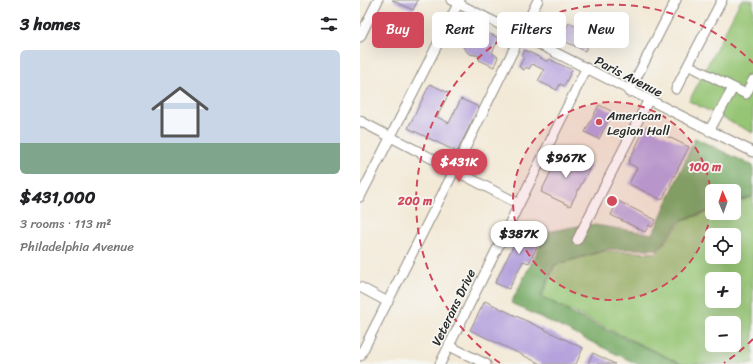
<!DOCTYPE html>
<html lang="en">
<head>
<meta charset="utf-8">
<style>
	body { margin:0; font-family:Sriracha,sans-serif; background:#f2f2f2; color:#202124; height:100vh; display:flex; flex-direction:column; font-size:15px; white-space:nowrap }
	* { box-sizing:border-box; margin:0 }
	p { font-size:13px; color:#757577 }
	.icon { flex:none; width:22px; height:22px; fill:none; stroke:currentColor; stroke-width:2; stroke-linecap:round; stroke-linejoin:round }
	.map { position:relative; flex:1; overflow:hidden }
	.drawer { display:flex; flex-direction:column; background:#fff; width:360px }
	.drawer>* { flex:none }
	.top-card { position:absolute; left:12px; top:12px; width:321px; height:36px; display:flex; gap:8px }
	.needle { width:26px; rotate:358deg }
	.controls { position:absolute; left:345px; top:184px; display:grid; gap:8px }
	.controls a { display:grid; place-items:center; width:36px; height:36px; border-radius:6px; background:#fff; box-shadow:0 4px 16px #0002; font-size:20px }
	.price { position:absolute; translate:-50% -34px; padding:0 9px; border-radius:14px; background:#fff; color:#222; font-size:13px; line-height:26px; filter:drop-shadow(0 1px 2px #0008) }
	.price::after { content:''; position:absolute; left:50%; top:24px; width:12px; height:9px; margin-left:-6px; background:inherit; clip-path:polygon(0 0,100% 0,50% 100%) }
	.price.active { background:#d1495b; color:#fff }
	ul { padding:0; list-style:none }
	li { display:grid; align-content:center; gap:8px; height:212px; padding:0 20px }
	li span { display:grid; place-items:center; height:124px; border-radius:6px; color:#555 }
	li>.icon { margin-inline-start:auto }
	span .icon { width:72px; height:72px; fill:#fffc; stroke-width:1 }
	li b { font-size:17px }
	h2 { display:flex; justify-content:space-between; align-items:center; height:48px; padding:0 20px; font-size:17px }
	.pill { padding:0 14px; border-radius:6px; background:#fff; box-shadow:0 4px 16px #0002; font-size:14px; line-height:36px }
	.pill.active { background:#d1495b; color:#fff }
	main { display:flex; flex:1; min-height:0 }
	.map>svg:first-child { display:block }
	.green { fill:#96c574; stroke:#607850; fill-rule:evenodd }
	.forest { fill:#78aa66; stroke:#526a48 }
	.building { fill:#b5a1dc }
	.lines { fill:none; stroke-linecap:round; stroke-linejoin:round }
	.minor-casing { stroke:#8f8a81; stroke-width:11 }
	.minor { stroke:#fff; stroke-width:9 }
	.ring { fill:none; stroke:#d1495b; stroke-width:2; stroke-dasharray:7 5 }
	.poi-dot { fill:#d1495b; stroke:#f6f6f2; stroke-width:1.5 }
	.labels { text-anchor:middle; stroke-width:3.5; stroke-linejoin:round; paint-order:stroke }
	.street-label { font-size:13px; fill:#2b2b2b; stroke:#f6f6f2 }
	.poi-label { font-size:13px; fill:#2b2b2b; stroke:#f6f6f2; text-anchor:start }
	.centre { fill:#d1495b; stroke:#f6f6f2; stroke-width:2 }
	.ring-label { font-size:12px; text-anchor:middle; font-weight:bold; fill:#d1495b; stroke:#f6f6f2; stroke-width:3.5; stroke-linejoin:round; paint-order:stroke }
</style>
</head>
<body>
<main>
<section class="drawer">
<h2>3 homes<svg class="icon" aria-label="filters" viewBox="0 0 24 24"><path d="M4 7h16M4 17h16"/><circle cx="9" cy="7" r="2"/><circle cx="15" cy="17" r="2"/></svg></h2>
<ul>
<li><span style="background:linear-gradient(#c9d6e8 75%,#7fa58c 0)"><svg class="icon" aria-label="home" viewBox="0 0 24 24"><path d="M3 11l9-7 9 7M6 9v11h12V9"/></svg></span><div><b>$431,000</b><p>3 rooms · 113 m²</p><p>Philadelphia Avenue</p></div></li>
</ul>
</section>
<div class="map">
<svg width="393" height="364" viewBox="0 0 393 364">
	<rect width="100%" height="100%" fill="#f6f6f2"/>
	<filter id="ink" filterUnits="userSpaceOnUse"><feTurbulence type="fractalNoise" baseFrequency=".025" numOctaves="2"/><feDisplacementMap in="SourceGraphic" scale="8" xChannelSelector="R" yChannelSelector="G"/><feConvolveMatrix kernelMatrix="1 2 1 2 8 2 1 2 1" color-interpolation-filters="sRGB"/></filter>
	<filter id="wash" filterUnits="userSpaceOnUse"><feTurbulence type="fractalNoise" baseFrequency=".012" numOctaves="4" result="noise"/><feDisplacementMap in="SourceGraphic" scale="16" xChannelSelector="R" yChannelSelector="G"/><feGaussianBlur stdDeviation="0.9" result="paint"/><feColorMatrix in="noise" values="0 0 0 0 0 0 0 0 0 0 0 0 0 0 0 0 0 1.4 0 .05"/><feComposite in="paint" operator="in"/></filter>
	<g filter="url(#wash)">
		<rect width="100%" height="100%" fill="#f3e9d7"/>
		<path class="green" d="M 381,0 L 393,0 L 393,133 L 329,101 Z
			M 393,197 L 393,364 L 322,364 L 182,297 L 195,265 L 245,251 L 296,253 L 323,220 L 352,211 L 352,213 L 374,213 L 374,203 ZM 352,235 L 374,235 L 374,257 L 352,257 ZM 352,279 L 374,279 L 374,301 L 352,301 ZM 352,323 L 374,323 L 374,345 L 352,345 Z"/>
		<path class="forest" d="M 335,138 L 393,166 L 393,196 L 374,202 L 374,191 L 352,191 L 352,210 L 321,220 L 298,249 L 248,249 L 194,265 L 181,296 L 215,315 L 321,364 L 277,364 L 151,303 L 187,232 L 228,224 L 293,234 Z"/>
		<g id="blocks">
			<path class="building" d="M 32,0 L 58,0 L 53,10 Z
				M 100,23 L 107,30 L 115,27 L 124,28 L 130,34 L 139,38 L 132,53 L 138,57 L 134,67 L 119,60 L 121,56 L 109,54 L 103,47 L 103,40 L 93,38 L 94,29 Z
				M 209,23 L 233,35 L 225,51 L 200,39 Z
				M 165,50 L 188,62 L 189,59 L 212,70 L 204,86 L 200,84 L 197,90 L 178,81 L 184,70 L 172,64 L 169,69 L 166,67 L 164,70 L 159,67 L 164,57 L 162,56 Z
				M 70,84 L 89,93 L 77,117 L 89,123 L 101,99 L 119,107 L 97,152 L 48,128 Z
				M 239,105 L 253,112 L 239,139 L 225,132 Z
				M 286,126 L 329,147 L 302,200 L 269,184 L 277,168 L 268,163 Z
				M 201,151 L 231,166 L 210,206 L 181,192 Z
				M 258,201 L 296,220 L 292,227 L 289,225 L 285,232 L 251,215 Z
				M 164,224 L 183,234 L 169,263 L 163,261 L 149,289 L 135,283 Z
				M 125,301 L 223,348 L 216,364 L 181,364 L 110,330 Z
				M 233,353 L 255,364 L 228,364 Z"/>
		</g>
	</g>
	<g filter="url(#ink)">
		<use href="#blocks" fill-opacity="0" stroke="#8f8a81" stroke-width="1"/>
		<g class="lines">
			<g class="minor-casing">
				<path id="minor" d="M 91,0 L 393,152
					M 362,0 L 328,65 L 386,94 L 393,80
					M 0,37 L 18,0
					M 316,89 L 328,65
					M 269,92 L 316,0
					M 0,121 L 159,204
					M 349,131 L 373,88
					M 0,197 L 100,0
					M 217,240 L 288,101
					M 0,287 L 28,302
					M 89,346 L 126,364
					M 0,356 L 94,171 L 178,0
					M 80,364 L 226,69"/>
			</g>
			<use href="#minor" class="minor"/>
		</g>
	</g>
	<circle cx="252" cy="201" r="99" fill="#d1495b" fill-opacity=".12"/>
	<g class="ring">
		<circle cx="252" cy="201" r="99"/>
		<path d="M393 339A197 197 0 0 1 364 363M140 363A197 197 0 1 1 393 63"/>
	</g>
	<circle class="poi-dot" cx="239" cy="122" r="4"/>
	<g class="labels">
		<g class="street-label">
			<text transform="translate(269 76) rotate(27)" y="5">Paris Avenue</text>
			<text transform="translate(93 307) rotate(-64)" y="5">Veterans Drive</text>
		</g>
		<g class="poi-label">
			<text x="247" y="120">American<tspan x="247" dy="15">Legion Hall</tspan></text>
		</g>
	</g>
	<circle cx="252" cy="201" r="6" class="centre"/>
	<g class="ring-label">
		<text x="345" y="171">100 m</text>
		<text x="55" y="205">200 m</text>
	</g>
</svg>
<div class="controls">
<a><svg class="needle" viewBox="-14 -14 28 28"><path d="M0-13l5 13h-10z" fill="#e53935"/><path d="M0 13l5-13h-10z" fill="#757577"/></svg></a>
<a><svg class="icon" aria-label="locate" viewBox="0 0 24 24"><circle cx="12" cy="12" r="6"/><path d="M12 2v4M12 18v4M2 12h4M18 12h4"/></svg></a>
<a>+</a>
<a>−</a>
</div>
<b class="price" style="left:206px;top:179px">$967K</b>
<b class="price active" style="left:99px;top:183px">$431K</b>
<b class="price" style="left:159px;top:255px">$387K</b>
<div class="top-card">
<a class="pill active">Buy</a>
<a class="pill">Rent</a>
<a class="pill">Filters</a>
<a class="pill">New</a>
</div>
</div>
</main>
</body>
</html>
